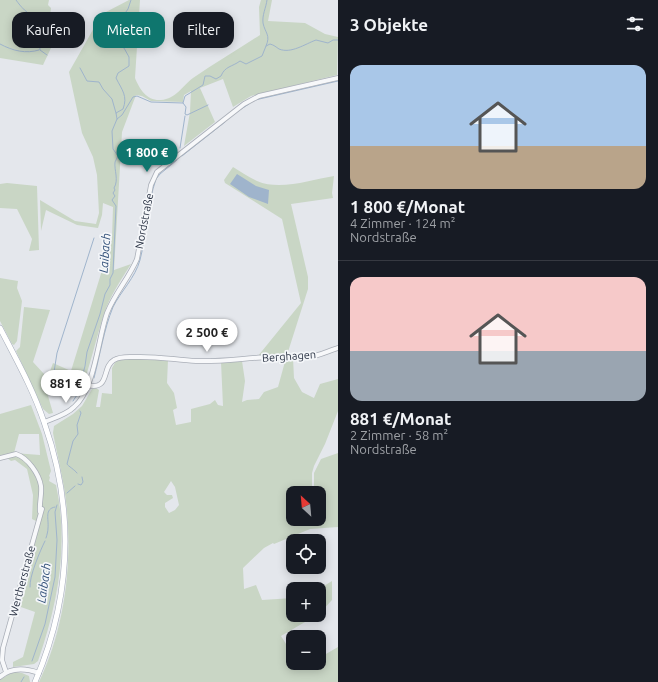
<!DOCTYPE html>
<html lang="de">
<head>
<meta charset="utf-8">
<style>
	body { margin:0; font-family:Ubuntu,sans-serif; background:#242831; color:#f1f3f6; height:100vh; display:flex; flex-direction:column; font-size:15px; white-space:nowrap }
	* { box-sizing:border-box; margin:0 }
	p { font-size:13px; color:#9ea1a6 }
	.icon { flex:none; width:22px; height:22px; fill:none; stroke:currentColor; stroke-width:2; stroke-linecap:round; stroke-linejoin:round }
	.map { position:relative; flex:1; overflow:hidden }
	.side { display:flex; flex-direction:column; background:#171b24; width:320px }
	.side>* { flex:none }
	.guide { position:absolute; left:12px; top:12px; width:266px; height:36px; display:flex; gap:8px }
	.needle { width:26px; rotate:334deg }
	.controls { position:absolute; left:286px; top:486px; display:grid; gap:8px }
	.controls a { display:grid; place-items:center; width:40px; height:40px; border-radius:8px; background:#171b24; box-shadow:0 2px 10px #0003; font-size:20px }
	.price { position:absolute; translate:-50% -34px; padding:0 9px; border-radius:14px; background:#fff; color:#222; font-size:13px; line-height:26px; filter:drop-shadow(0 1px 2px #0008) }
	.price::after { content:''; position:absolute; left:50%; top:24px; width:12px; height:9px; margin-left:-6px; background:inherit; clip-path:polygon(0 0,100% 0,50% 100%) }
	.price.current { background:#0f766e; color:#fff }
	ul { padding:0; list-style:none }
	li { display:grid; align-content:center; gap:8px; height:212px; padding:0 12px }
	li+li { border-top:1px solid #363941 }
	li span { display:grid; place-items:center; height:124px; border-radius:12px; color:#555 }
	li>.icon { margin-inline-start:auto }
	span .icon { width:72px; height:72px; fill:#fffc; stroke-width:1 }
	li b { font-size:17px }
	h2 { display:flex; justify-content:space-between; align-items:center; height:48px; padding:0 12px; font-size:17px }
	.tag { padding:0 14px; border-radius:12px; background:#171b24; box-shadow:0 2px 10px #0003; font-size:14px; line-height:36px }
	.tag.current { background:#0f766e; color:#fff }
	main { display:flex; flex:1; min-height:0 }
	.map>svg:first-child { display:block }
	.green { fill:#c9d6c5; fill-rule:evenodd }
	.water { fill:#9fb4cc }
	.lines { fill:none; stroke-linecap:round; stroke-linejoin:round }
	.stream { stroke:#9fb4cc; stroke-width:1 }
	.minor-casing { stroke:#a9aeb7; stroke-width:5.5 }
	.major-casing { stroke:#a3abb8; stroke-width:6 }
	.minor { stroke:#f7f8fa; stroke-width:4 }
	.major { stroke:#fff; stroke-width:5 }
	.labels { text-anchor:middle; stroke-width:3.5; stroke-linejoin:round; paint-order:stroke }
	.street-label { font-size:11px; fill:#2b3445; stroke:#f4f6f9 }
	.water-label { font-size:12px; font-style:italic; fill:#34527a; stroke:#f4f6f9 }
</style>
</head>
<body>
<main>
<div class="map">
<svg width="338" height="682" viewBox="0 0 338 682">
	<rect width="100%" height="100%" fill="#e4e7ec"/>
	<path class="green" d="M 0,0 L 49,0 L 48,5 L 51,8 L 50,16 L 52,41 L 50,42 L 51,48 L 43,65 L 0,58 Z
		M 129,0 L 140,0 L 135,78 C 140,90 147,101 161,100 C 176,99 182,86 193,78 C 215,63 238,49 260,35 L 259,7 L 261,0 L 272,0 L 268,21 L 305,23 L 325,34 L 338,37 L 337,75 L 259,94 L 251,96 L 233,107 L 223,79 L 200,88 L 215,122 L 184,146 L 190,112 L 191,91 L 184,95 L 183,102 L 151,101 L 142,96 L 136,95 L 122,132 L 114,270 L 131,264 C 121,280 110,296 104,314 C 96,339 90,366 81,391 L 74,390 L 56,382 L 53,387 L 46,389 L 53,413 L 49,414 L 43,409 L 16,351 L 20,347 L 24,307 L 50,310 L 33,362 L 45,375 L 49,374 L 53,363 L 71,371 L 112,238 L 113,207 L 103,203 L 102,215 L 98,228 L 77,225 L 46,210 L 41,231 L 40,200 L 75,221 L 96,224 L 99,213 L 97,175 L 93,157 L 82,133 L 69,72 L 95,26 L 101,28 L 106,12 Z
		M 233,167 C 240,171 248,177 257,181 C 280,191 310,180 334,176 L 332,193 L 333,198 L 291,204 L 308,277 L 308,289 L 287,355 L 258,356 L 301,303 L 282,219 L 225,183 L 224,180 Z
		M 7,183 L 37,186 L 39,250 L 29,251 L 32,239 L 17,209 L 0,208 L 0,184 Z
		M 0,278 L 18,281 L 17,288 L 22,301 L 17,341 L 14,345 L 12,344 L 0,321 Z
		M 147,358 L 168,360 L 167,383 L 174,393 L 177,408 L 173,410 L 176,425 L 191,422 L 191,409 L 210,404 L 215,400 L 218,405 L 223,406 L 221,362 L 242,361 L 245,381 L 242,402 L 247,400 L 259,399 L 264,392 L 278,387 L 286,358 L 293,358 L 294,378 L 302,392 L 314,398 L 320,384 L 338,379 L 338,411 L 325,444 L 314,466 L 312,473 L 312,493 L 293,493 L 293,519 L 319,519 L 319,493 L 314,493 L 314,473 L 321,459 L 338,453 L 338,527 L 310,529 L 274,544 L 273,543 L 264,548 L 243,568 L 244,589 L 256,585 L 262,600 L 293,598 L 293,615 L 317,615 L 281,636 L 293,655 L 293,663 L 298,663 L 301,668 L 310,663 L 319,663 L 319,658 L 338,647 L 338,682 L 39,682 C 64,629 72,569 67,511 C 65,485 58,459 53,433 L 54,426 L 73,414 L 82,406 L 92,389 L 96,388 L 99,390 L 96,407 L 100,407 L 102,393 L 112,394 L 112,368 L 116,361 L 123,359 ZM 171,481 L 175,487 L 179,505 L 175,510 L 169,513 L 165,507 L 165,503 L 173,498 L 172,495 L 167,495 L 164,492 Z
		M 31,405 L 42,434 L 51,471 L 49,476 L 50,477 L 49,481 L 56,485 C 69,545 58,603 38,661 L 34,664 L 13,667 L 13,662 L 23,657 L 35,612 L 18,606 L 40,523 L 32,519 L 33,495 L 27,469 L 15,460 L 11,461 L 6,457 L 0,457 L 0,414 ZM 19,434 L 39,434 L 40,455 L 14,453 Z
		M 332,581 L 332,600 L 319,614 L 319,589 Z
		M 15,672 L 22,673 L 29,676 L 30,682 L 0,682 L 0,680 L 9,674 Z"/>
	<path class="water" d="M 237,174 L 256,186 L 269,190 L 268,204 L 249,197 L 230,184 Z"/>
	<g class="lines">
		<path class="stream" d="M 16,0 C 21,7 27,14 36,17 C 39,18 42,18 45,20 L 44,33 L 39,35 L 40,50 L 47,55
			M 0,44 C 13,51 26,54 39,50
			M 266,46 C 271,35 265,33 263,23 C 262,15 266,8 267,0
			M 80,68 L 87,81 L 99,82 L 103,89 L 112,99 L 116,113
			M 255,100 L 338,81
			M 183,103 L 186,107 L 185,114 L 187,115 L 208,105
			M 238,111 L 249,104
			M 117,119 L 116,113 L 123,109 C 128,96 122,90 116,78 L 118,73 L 129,66 L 129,57 L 124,48 L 121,46 L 118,31 L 121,19 L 128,9 L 131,0
			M 180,148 L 185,116
			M 182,156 L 225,122
			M 54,372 L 57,353 L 94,238
			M 94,378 C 100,355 104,329 113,307 C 121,291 135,278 140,260 C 147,233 147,205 156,179 L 160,174 L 177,160
			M 79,389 L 85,366 L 87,352 L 100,314 L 105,294 L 110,285 L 110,279 L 113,273 L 116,206 L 112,200 L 115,196 L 113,193 L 115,190 L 114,188 C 119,180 114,170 115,162 C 116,160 117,158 118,156 L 113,149 L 112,131 L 117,119 L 122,115 L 133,97 L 137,96 L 151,102 L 183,103 L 185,96 L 203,85 L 205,76 L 210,76 L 216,79 L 221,76 C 225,66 232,67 240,61 L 246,64 L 262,56 L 266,46 L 270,44 C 274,45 276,47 279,49 C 291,54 305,44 316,40 L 328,43 L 333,40 L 338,40
			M 73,401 L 77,395
			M 77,473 C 75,470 68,466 67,464 L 73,441 L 78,434 L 77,425 L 81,413 L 80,411
			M 78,484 L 81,485 L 83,482 L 82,477
			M 67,493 L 75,486
			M 46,538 C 47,535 48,531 48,528 C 49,519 44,509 55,507
			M 30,587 C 29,577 40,551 45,541
			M 32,661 L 45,624 L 55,577 L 57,540 L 55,512 L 57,505
			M 21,682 L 24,677"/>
		<g class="minor-casing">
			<path id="minor" d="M 87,385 C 111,391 101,367 114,360 C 120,356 129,357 135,357 C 156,356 176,360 196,361 C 221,362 245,358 269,357 C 282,356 296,358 309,357 C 319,356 328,351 338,348
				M 44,422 C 54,418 66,415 74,407 C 95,389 98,338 107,313 C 115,293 129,278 137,259 L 151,185 L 157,172 L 244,104 L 259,96 L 338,78
				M 0,458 L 16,454 C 28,458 39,474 41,486 C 42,495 39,503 40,512
				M 6,672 L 2,660 L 3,648 L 42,509
				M 0,677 C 11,667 25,668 39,673"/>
		</g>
		<g class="major-casing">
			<path id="major" d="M 0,328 C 16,359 33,389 44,422 C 75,510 72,596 35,682"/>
		</g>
		<use href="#minor" class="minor"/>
		<use href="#major" class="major"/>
	</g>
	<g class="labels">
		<g class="street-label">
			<text transform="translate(144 221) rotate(-79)" y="4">Nordstraße</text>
			<text transform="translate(289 356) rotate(-4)" y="4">Berghagen</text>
			<text transform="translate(22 581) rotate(-75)" y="4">Wertherstraße</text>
		</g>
		<g class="water-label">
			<text transform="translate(105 253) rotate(-86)" y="4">Laibach</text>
			<text transform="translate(44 583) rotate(-82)" y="4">Laibach</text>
		</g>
	</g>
</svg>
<div class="controls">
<a><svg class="needle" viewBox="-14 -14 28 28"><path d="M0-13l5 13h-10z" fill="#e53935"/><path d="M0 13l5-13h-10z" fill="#9ea1a6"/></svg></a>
<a><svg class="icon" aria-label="locate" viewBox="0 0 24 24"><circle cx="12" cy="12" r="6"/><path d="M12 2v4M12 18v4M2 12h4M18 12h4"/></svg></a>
<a>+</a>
<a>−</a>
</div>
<b class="price current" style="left:147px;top:173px">1 800 €</b>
<b class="price" style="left:207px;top:353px">2 500 €</b>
<b class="price" style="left:66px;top:404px">881 €</b>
<div class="guide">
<a class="tag">Kaufen</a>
<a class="tag current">Mieten</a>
<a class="tag">Filter</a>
</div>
</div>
<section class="side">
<h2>3 Objekte<svg class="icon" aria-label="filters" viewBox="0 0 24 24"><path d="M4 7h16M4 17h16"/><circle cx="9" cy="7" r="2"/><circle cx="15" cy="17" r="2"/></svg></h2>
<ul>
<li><span style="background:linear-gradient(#a9c7e8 65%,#b9a48a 0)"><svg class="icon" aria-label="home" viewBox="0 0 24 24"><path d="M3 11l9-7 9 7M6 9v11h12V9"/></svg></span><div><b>1 800 €/Monat</b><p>4 Zimmer · 124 m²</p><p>Nordstraße</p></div></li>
<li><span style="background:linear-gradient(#f6c9c9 60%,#9aa5b1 0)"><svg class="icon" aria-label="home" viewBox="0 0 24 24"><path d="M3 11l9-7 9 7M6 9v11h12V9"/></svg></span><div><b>881 €/Monat</b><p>2 Zimmer · 58 m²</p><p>Nordstraße</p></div></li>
</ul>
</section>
</main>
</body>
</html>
